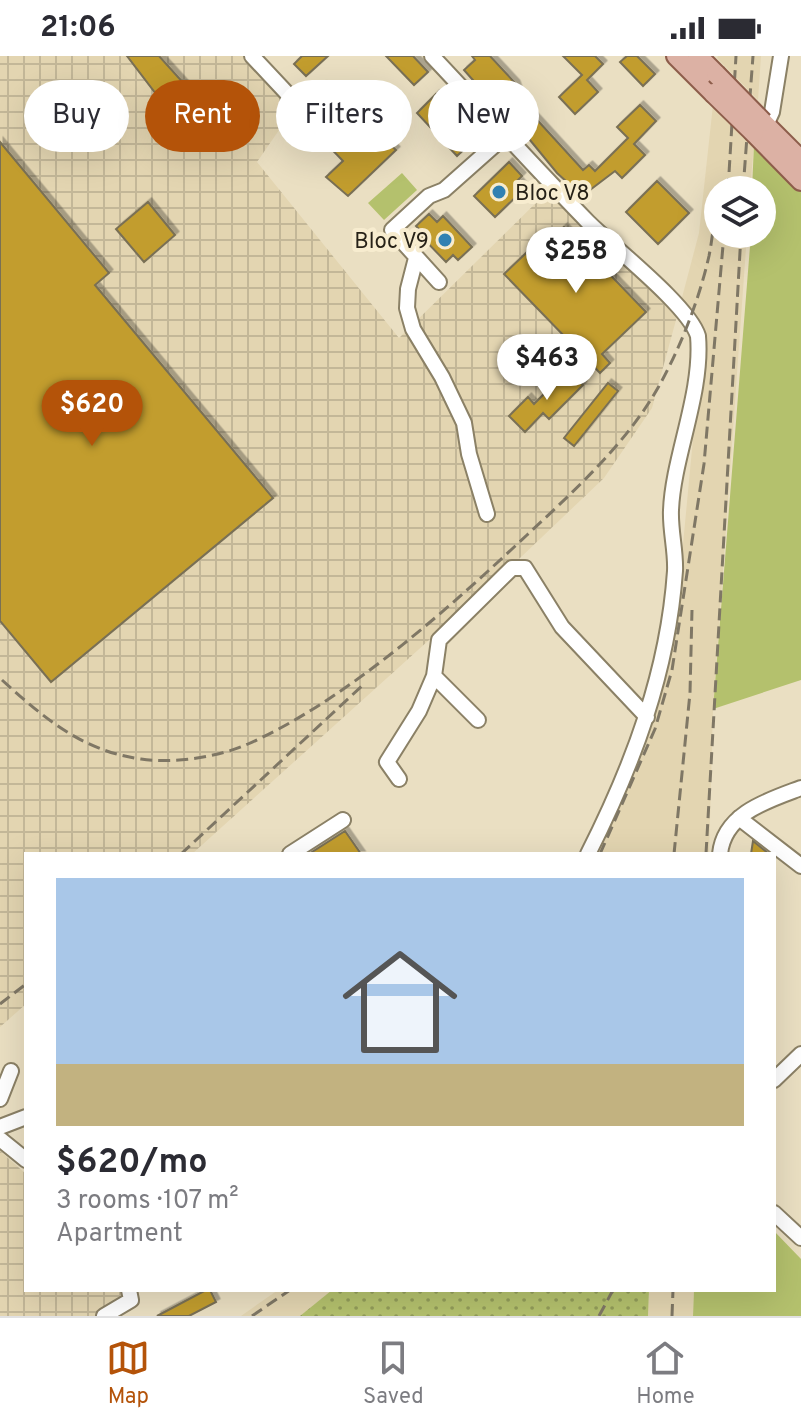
<!DOCTYPE html>
<html lang="en">
<head>
<meta charset="utf-8">
<style>
	body { margin:0; font-family:Overpass,sans-serif; background:#f7f7f7; color:#2b2b33; height:100vh; display:flex; flex-direction:column; font-size:30px; white-space:nowrap }
	* { box-sizing:border-box; margin:0 }
	p { font-size:26px; color:#7c7c81 }
	.icon { flex:none; width:44px; height:44px; fill:none; stroke:currentColor; stroke-width:2; stroke-linecap:round; stroke-linejoin:round }
	.map { position:relative; flex:1; overflow:hidden }
	.panel { position:absolute; left:24px; top:796px; width:752px; height:440px; display:flex; flex-direction:column; background:#fff; border-radius:0px; box-shadow:0 8px 32px #0002 }
	.panel>* { flex:none }
	.guide { position:absolute; left:24px; top:24px; width:754px; height:72px; display:flex; gap:16px }
	.tools { position:absolute; left:704px; top:120px; display:grid; gap:16px }
	.tools a { display:grid; place-items:center; width:72px; height:72px; border-radius:50%; background:#fff; box-shadow:0 8px 32px #0002; font-size:40px }
	.price { position:absolute; translate:-50% -68px; padding:0 18px; border-radius:28px; background:#fff; color:#222; font-size:26px; line-height:52px; filter:drop-shadow(0 2px 4px #0008) }
	.price::after { content:''; position:absolute; left:50%; top:48px; width:24px; height:18px; margin-left:-12px; background:inherit; clip-path:polygon(0 0,100% 0,50% 100%) }
	.price.on { background:#b45309; color:#fff }
	ul { padding:0; list-style:none }
	li { display:grid; align-content:center; gap:16px; height:424px; padding:0 32px }
	li span { display:grid; place-items:center; height:248px; border-radius:0px; color:#555 }
	li>.icon { margin-inline-start:auto }
	span .icon { width:144px; height:144px; fill:#fffc; stroke-width:1 }
	li b { font-size:34px }
	.chip { padding:0 28px; border-radius:36px; background:#fff; box-shadow:0 8px 32px #0002; font-size:28px; line-height:72px }
	.chip.on { background:#b45309; color:#fff }
	.status { display:flex; justify-content:space-between; align-items:center; height:56px; padding:0 40px; background:#fff; direction:ltr }
	.status svg { height:22px; fill:currentColor }
	.tab-bar { display:flex; justify-content:space-around; align-items:center; height:112px; border-top:2px solid #e1e1e2; background:#fff; font-size:22px; color:#7c7c81 }
	.tab-bar a { display:grid; justify-items:center; gap:4px }
	.tab-bar .on { color:#b45309 }
	.map>svg:first-child { display:block }
	.built { fill:#e3d5b1 }
	.industrial { fill:url(#industrial-grid) }
	.green { fill:#b4c16d }
	.garden { fill:url(#garden-dots) }
	.building { fill:#c29d2f; stroke:#796f55; stroke-width:2; filter:url(#shadow) }
	.lines { fill:none; stroke-linecap:round; stroke-linejoin:round }
	.minor-casing { stroke:#8b8166; stroke-width:18 }
	.major-casing { stroke:#8d5d4b; stroke-width:22 }
	.minor { stroke:#fff; stroke-width:14 }
	.major { stroke:#dcb1a4; stroke-width:18 }
	.rail { stroke:#7f7765; stroke-width:3; stroke-dasharray:12 6; stroke-linecap:butt }
	.major-bridge-casing { stroke:#8d5d4b; stroke-width:22; stroke-linecap:butt }
	.major-bridge { stroke:#dcb1a4; stroke-width:18 }
	.poi-dot { fill:#3181b2; stroke:#f7eccf; stroke-width:3 }
	.labels { text-anchor:middle; stroke-width:8; stroke-linejoin:round; paint-order:stroke }
	.poi-label { font-size:22px; fill:#262117; stroke:#f7eccf; text-anchor:start }
</style>
</head>
<body>
<div class="status"><b>21:06</b><svg viewBox="0 0 49 12"><path d="M0 12V9h3v3zM5 12V6h3v6zM10 12V3h3v9zM15 12V0h3v12zM26 1h20v11H26zM47 4h2v5h-2z"/></svg></div>
<div class="map">
<svg width="801" height="1260" viewBox="0 0 801 1260">
	<defs>
		<pattern id="industrial-grid" width="8" height="8" patternUnits="userSpaceOnUse" patternTransform="scale(2)"><rect width="8" height="8" fill="#e3d5b1"/><path d="M0 4h8M4 0v8" fill="none" stroke="#c3b798"/></pattern>
		<pattern id="garden-dots" width="8" height="8" patternUnits="userSpaceOnUse" patternTransform="scale(2)"><rect width="8" height="8" fill="#b4c16d"/><path d="M2 2h.1M6 6h.1" fill="none" stroke="#929c59" stroke-width="1.8" stroke-linecap="round"/></pattern>
		<filter id="shadow"><feDropShadow dx="3.5" dy="-3.5" stdDeviation="0" flood-color="#0004"/></filter>
	</defs>
	<rect width="100%" height="100%" fill="#eadfc2"/>
	<path class="built" d="M 718,0 L 761,0 L 758,44 L 717,2 Z
		M 713,49 L 754,88 L 750,134 L 718,134 L 718,178 L 747,178 L 713,653 L 709,798 L 596,798 L 677,552 L 703,277 L 679,253 L 699,177 Z
		M 278,1234 L 332,1234 L 300,1260 L 241,1260 Z
		M 649,1234 L 694,1234 L 693,1260 L 648,1260 Z"/>
	<path class="industrial" d="M 0,0 L 252,0 L 297,48 L 257,106 L 399,282 L 554,129 L 679,253 L 652,352 L 604,422 L 520,502 L 192,798 L 26,798 L 26,948 L 0,971 Z
		M 0,1095 L 26,1118 L 26,1234 L 122,1234 L 128,1243 L 97,1260 L 0,1260 Z"/>
	<path class="green" d="M 754,88 L 801,135 L 801,624 L 713,653 L 751,178 L 762,178 L 762,134 L 752,134 Z
		M 402,117 L 417,134 L 384,164 L 368,147 Z
		M 774,1175 L 801,1203 L 801,1260 L 693,1260 L 694,1234 L 774,1234 Z"/>
	<path class="garden" d="M 332,1234 L 649,1234 L 648,1260 L 300,1260 Z"/>
	<path class="building" d="M 127,0 L 159,0 L 206,52 L 182,72 Z
		M 302,0 L 328,0 L 306,20 L 294,8 Z
		M 386,0 L 413,0 L 428,16 L 414,29 Z
		M 472,0 L 490,0 L 516,28 L 521,42 L 503,58 L 464,14 L 475,4 Z
		M 563,0 L 595,0 L 603,8 L 587,24 L 598,36 L 575,58 L 559,41 L 582,19 Z
		M 627,0 L 637,0 L 655,18 L 643,30 L 620,6 Z
		M 323,29 L 349,56 L 352,54 L 396,94 L 348,140 L 326,121 L 343,105 L 315,76 L 323,68 L 306,51 L 306,45 Z
		M 436,38 L 477,81 L 457,100 L 417,57 Z
		M 640,49 L 656,65 L 634,88 L 645,99 L 622,122 L 615,115 L 586,137 L 581,133 L 578,136 L 557,117 L 516,67 L 529,55 L 583,114 L 589,109 L 595,115 L 628,82 L 617,71 Z
		M 0,86 L 109,217 L 95,229 L 273,442 L 51,626 L 0,565 Z
		M 509,106 L 522,120 L 518,124 L 525,132 L 495,161 L 474,140 Z
		M 657,125 L 689,157 L 658,188 L 626,156 Z
		M 148,146 L 175,179 L 144,206 L 116,173 Z
		M 429,158 L 437,166 L 443,160 L 472,191 L 458,204 L 453,199 L 446,206 L 417,176 L 420,174 L 416,170 Z
		M 564,171 L 646,256 L 602,298 L 610,307 L 600,317 L 504,218 L 544,180 L 549,186 Z
		M 568,314 L 583,329 L 549,363 L 543,357 L 525,376 L 509,360 L 528,341 L 534,348 Z
		M 608,327 L 618,335 L 574,390 L 564,382 Z
		M 345,775 L 361,798 L 309,798 Z
		M 753,785 L 769,798 L 751,798 Z
		M 206,1234 L 210,1234 L 216,1246 L 189,1260 L 157,1260 Z"/>
	<g class="lines">
		<g class="minor-casing">
			<path id="minor" d="M 252,0 L 297,48
				M 432,0 C 484,55 535,112 588,166 C 613,191 689,250 698,280 C 703,337 673,401 671,454 C 670,474 676,495 675,515 C 668,616 633,709 588,798
				M 763,76 L 772,56 L 781,0
				M 416,202 L 408,233 L 407,252 L 413,273 L 442,321 L 464,367 L 469,398 L 487,458
				M 439,226 L 392,174 L 429,140 L 444,134 L 506,79
				M 434,620 L 478,664
				M 399,723 L 387,706 L 419,655 L 434,620 L 439,584 L 512,512 L 525,512 L 562,571 L 647,661
				M 739,762 L 801,810
				M 290,798 L 343,764
				M 720,798 C 724,757 769,744 801,732
				M 774,1024 L 801,998
				M 0,1043 L 11,1015
				M 0,1071 L 26,1061
				M 0,1083 L 26,1104
				M 774,1157 L 801,1182
				M 104,1260 L 131,1244 L 129,1234"/>
		</g>
		<g class="major-casing">
			<path id="major" d="M 676,0 L 713,37
				M 698,0 L 716,18
				M 763,66 L 801,104
				M 754,77 L 801,125"/>
		</g>
		<use href="#minor" class="minor"/>
		<use href="#major" class="major"/>
		<path class="rail" d="M 728,134 L 736,0
			M 743,134 L 753,0
			M 2,624 C 44,662 82,695 141,703 C 172,708 219,701 248,688 C 347,644 448,553 527,479 C 575,434 627,387 659,330 C 681,290 699,244 709,200 C 713,180 714,160 718,140
			M 181,798 L 364,628
			M 600,798 L 655,673 L 672,614 L 704,408 L 724,178
			M 674,798 L 690,637 L 692,554
			M 706,798 L 741,178
			M 0,948 L 26,928
			M 252,1260 L 290,1234
			M 599,1260 L 613,1234
			M 672,1260 L 673,1234"/>
		<g class="major-bridge-casing">
			<path id="major-bridge" d="M 716,18 L 763,66
				M 713,37 L 754,77"/>
		</g>
		<use href="#major-bridge" class="major-bridge"/>
	</g>
	<g class="poi-dot">
		<circle cx="499" cy="136" r="8"/>
		<circle cx="445" cy="184" r="8"/>
	</g>
	<g class="labels">
		<g class="poi-label">
			<text x="515" y="144">Bloc V8</text>
			<text x="429" y="192" text-anchor="end">Bloc V9</text>
		</g>
	</g>
</svg>
<div class="tools">
<a><svg class="icon" aria-label="layers" viewBox="0 0 24 24"><path d="M12 4l9 5-9 5-9-5zM3 14l9 5 9-5"/></svg></a>
</div>
<b class="price" style="left:576px;top:239px">$258</b>
<b class="price" style="left:547px;top:346px">$463</b>
<b class="price on" style="left:92px;top:392px">$620</b>
<div class="guide">
<a class="chip">Buy</a>
<a class="chip on">Rent</a>
<a class="chip">Filters</a>
<a class="chip">New</a>
</div>
<section class="panel">
<ul>
<li><span style="background:linear-gradient(#a9c7e8 75%,#c2b280 0)"><svg class="icon" aria-label="home" viewBox="0 0 24 24"><path d="M3 11l9-7 9 7M6 9v11h12V9"/></svg></span><div><b>$620/mo</b><p>3 rooms · 107 m²</p><p>Apartment</p></div></li>
</ul>
</section>
</div>
<nav class="tab-bar">
<a class="on"><svg class="icon" aria-label="map" viewBox="0 0 24 24"><path d="M3 6l6-2 6 2 6-2v14l-6 2-6-2-6 2zM9 4v14M15 6v14"/></svg>Map</a>
<a><svg class="icon" aria-label="saved" viewBox="0 0 24 24"><path d="M7 4h10v16l-5-4-5 4z"/></svg>Saved</a>
<a><svg class="icon" aria-label="home" viewBox="0 0 24 24"><path d="M3 11l9-7 9 7M6 9v11h12V9"/></svg>Home</a>
</nav>
</body>
</html>
